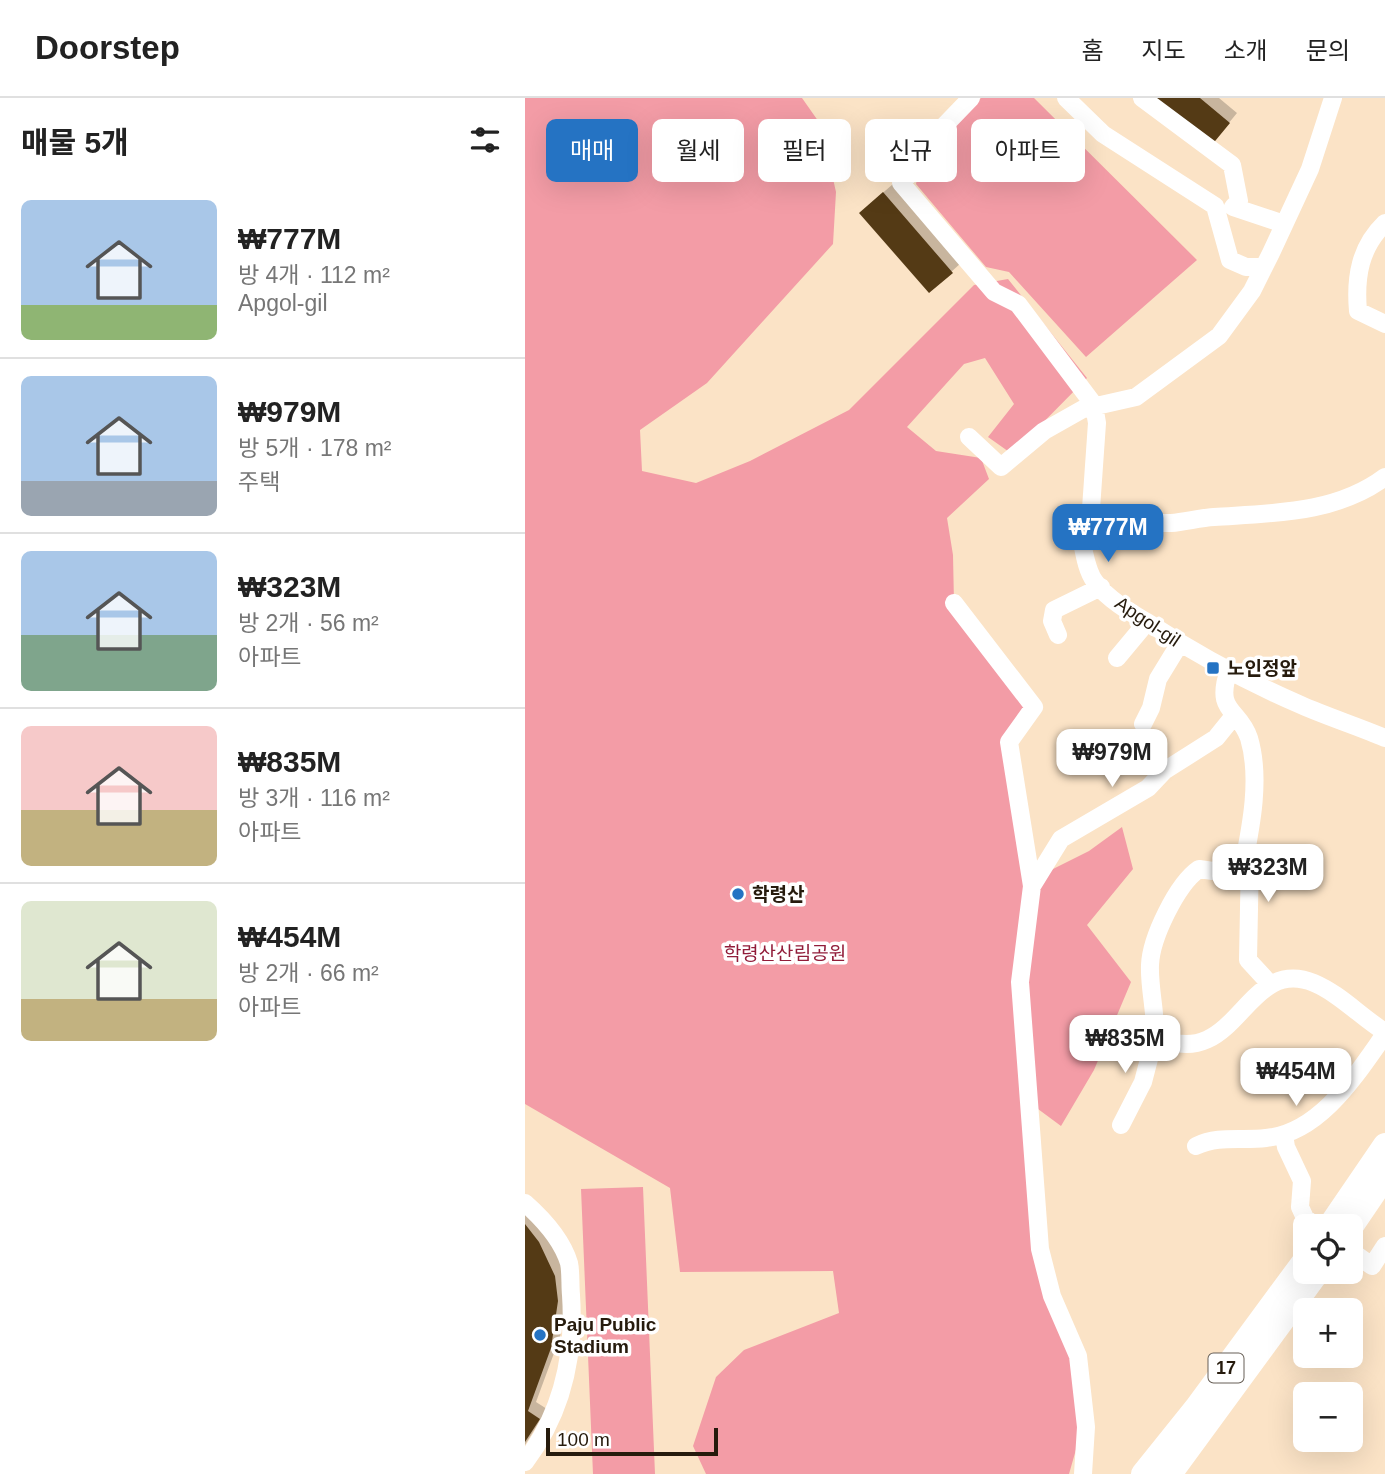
<!DOCTYPE html>
<html lang="ko">
<head>
<meta charset="utf-8">
<style>
	body { margin:0; font-family:Arial,"Noto Sans KR",sans-serif; background:#f6f6f6; color:#222; height:100vh; display:flex; flex-direction:column; font-size:26px; white-space:nowrap }
	* { box-sizing:border-box; margin:0 }
	p { font-size:23px; color:#767676 }
	.icon { flex:none; width:38px; height:38px; fill:none; stroke:currentColor; stroke-width:2; stroke-linecap:round; stroke-linejoin:round }
	.map { position:relative; flex:1; overflow:hidden }
	.panel { display:flex; flex-direction:column; background:#fff; width:525px }
	.panel>* { flex:none }
	.hud { position:absolute; left:21px; top:21px; width:665px; height:63px; display:flex; gap:14px }
	.fabs { position:absolute; left:768px; top:1116px; display:grid; gap:14px }
	.fabs a { display:grid; place-items:center; width:70px; height:70px; border-radius:10px; background:#fff; box-shadow:0 7px 28px #0002; font-size:35px }
	.scale { position:absolute; left:21px; bottom:18px; width:172px; box-sizing:border-box; padding-left:7px; border:4px solid #261b0d; border-top:0; font-size:19px; line-height:24px; white-space:nowrap; color:#261b0d; -webkit-text-stroke:5px #fff; paint-order:stroke }
	.price { position:absolute; translate:-50% -60px; padding:0 16px; border-radius:14px; background:#fff; color:#222; font-size:23px; line-height:46px; filter:drop-shadow(0 2px 4px #0008) }
	.price::after { content:''; position:absolute; left:50%; top:42px; width:21px; height:16px; margin-left:-10px; background:inherit; clip-path:polygon(0 0,100% 0,50% 100%) }
	.price.selected { background:#2573c3; color:#fff }
	ul { padding:0; list-style:none }
	li { display:flex; align-items:center; gap:21px; height:175px; padding:0 21px }
	li+li { border-top:2px solid #e0e0e0 }
	li span { display:grid; place-items:center; flex:none; width:196px; height:140px; border-radius:10px; color:#555 }
	li>.icon { margin-inline-start:auto }
	span .icon { width:84px; height:84px; fill:#fffc; stroke-width:1 }
	li b { font-size:30px }
	h2 { display:flex; justify-content:space-between; align-items:center; height:84px; padding:0 21px; font-size:30px }
	.tag { padding:0 24px; border-radius:10px; background:#fff; box-shadow:0 7px 28px #0002; font-size:24px; line-height:63px }
	.tag.selected { background:#2573c3; color:#fff }
	header { display:flex; align-items:center; gap:42px; box-sizing:border-box; height:98px; padding:0 35px; background:#fff; border-bottom:2px solid #e0e0e0 }
	header strong { font-size:33px }
	nav { display:flex; gap:38px; margin-inline-start:auto; font-size:24px }
	main { display:flex; flex:1; min-height:0 }
	.map>svg:first-child { display:block }
	.green { fill:#f39ca6 }
	.shadow { fill:#0003 }
	.building { fill:#543a15 }
	.lines { fill:none; stroke-linecap:round; stroke-linejoin:round }
	.minor { stroke:#fff; stroke-width:18 }
	.highway { stroke:#fff; stroke-width:24 }
	.poi-dot { fill:#2573c3; stroke:#fff; stroke-width:2.5 }
	.labels { text-anchor:middle; stroke-width:7; stroke-linejoin:round; paint-order:stroke }
	.shield { fill:#fff; stroke:#675f56; stroke-width:2 }
	.shield-label { font-size:18px; font-weight:bold; fill:#261b0d }
	.street-label { font-size:19px; fill:#261b0d; stroke:#fff }
	.poi-label { font-size:19px; font-weight:bold; fill:#261b0d; stroke:#fff; text-anchor:start }
	.park-label { font-size:19px; fill:#911d3a; stroke:#fff }
</style>
</head>
<body>
<header>
<strong>Doorstep</strong>
<nav><a>홈</a><a>지도</a><a>소개</a><a>문의</a></nav>
</header>
<main>
<section class="panel">
<h2>매물 5개<svg class="icon" aria-label="filters" viewBox="0 0 24 24"><path d="M4 7h16M4 17h16"/><circle cx="9" cy="7" r="2"/><circle cx="15" cy="17" r="2"/></svg></h2>
<ul>
<li><span style="background:linear-gradient(#a9c7e8 75%,#8fb573 0)"><svg class="icon" aria-label="home" viewBox="0 0 24 24"><path d="M3 11l9-7 9 7M6 9v11h12V9"/></svg></span><div><b>₩777M</b><p>방 4개 · 112 m²</p><p>Apgol-gil</p></div></li>
<li><span style="background:linear-gradient(#a9c7e8 75%,#9aa5b1 0)"><svg class="icon" aria-label="home" viewBox="0 0 24 24"><path d="M3 11l9-7 9 7M6 9v11h12V9"/></svg></span><div><b>₩979M</b><p>방 5개 · 178 m²</p><p>주택</p></div></li>
<li><span style="background:linear-gradient(#a9c7e8 60%,#7fa58c 0)"><svg class="icon" aria-label="home" viewBox="0 0 24 24"><path d="M3 11l9-7 9 7M6 9v11h12V9"/></svg></span><div><b>₩323M</b><p>방 2개 · 56 m²</p><p>아파트</p></div></li>
<li><span style="background:linear-gradient(#f6c9c9 60%,#c2b280 0)"><svg class="icon" aria-label="home" viewBox="0 0 24 24"><path d="M3 11l9-7 9 7M6 9v11h12V9"/></svg></span><div><b>₩835M</b><p>방 3개 · 116 m²</p><p>아파트</p></div></li>
<li><span style="background:linear-gradient(#dfe7d0 70%,#c2b280 0)"><svg class="icon" aria-label="home" viewBox="0 0 24 24"><path d="M3 11l9-7 9 7M6 9v11h12V9"/></svg></span><div><b>₩454M</b><p>방 2개 · 66 m²</p><p>아파트</p></div></li>
</ul>
</section>
<div class="map">
<svg width="860" height="1376" viewBox="0 0 860 1376">
	<rect width="100%" height="100%" fill="#fbe3c6"/>
	<path class="green" d="M 0,0 L 277,0 L 296,27 L 311,94 L 308,146 L 182,285 L 115,332 L 117,373 L 171,385 L 225,363 L 324,312 L 449,187 L 483,181 L 562,280 L 487,356 L 463,339 L 489,306 L 460,260 L 439,266 L 382,329 L 411,353 L 456,360 L 464,381 L 422,420 L 428,457 L 429,505 L 509,609 L 484,644 L 510,780 L 564,753 L 597,729 L 608,771 L 562,827 L 606,884 L 569,972 L 536,1028 L 513,1011 L 516,1172 L 553,1258 L 556,1334 L 544,1376 L 181,1376 L 168,1348 L 191,1279 L 219,1252 L 314,1215 L 308,1173 L 155,1174 L 145,1090 L 0,1006 Z
		M 456,0 L 509,0 L 672,162 L 561,259 L 484,174 L 461,169 L 391,86 L 398,56 Z
		M 118,1089 L 130,1376 L 68,1376 L 56,1091 Z"/>
	<path class="shadow" d="M 632,0 L 694,0 L 712,15 L 694,37 Z
		M 368,86 L 436,165 L 405,193 L 345,106 Z
		M 0,1110 L 23,1135 L 38,1169 L 41,1193 L 35,1239 L 11,1304 L 22,1311 L 0,1347 Z"/>
	<path class="building" d="M 629,0 L 675,0 L 705,25 L 686,48 Z
		M 358,94 L 428,175 L 404,195 L 334,115 Z
		M 0,1126 L 14,1144 L 30,1178 L 33,1203 L 26,1250 L 3,1313 L 15,1321 L 0,1344 Z"/>
	<g class="lines">
		<path class="minor" d="M 446,0 L 392,56 L 390,71 L 376,85 L 469,194 L 493,206 L 569,307 L 572,325 L 565,425
			M 541,0 L 578,36 L 690,108 L 705,162 L 721,169 L 739,169
			M 617,0 L 707,67 L 714,103 L 708,109 L 759,126
			M 860,125 C 835,149 830,179 833,213 L 860,226
			M 444,339 L 476,369 L 519,333 L 558,311 L 611,299 L 694,238 L 727,193 L 746,155 L 785,71 L 808,0
			M 860,379 C 811,416 747,415 689,419 C 674,420 660,424 646,425 C 619,426 592,421 565,425 L 556,439 C 559,453 561,472 570,484 C 584,503 610,517 630,529 C 676,559 725,585 776,607 C 803,619 832,628 860,640
			M 429,505 L 509,609 L 484,644 L 507,788 L 495,884 L 515,1151 L 527,1198 L 553,1258 L 561,1329 L 558,1376
			M 533,537 L 527,523 L 529,512 L 576,489
			M 592,560 L 622,524
			M 704,572 C 689,615 714,610 724,640 C 736,680 726,729 718,769 L 688,773 L 674,771 C 652,786 626,840 625,867 C 624,890 631,914 630,938 C 713,978 718,856 789,885 C 815,896 836,919 860,934
			M 618,626 L 626,610 L 633,581 L 655,545
			M 725,758 L 723,862 L 745,886
			M 507,788 L 536,741 L 623,690 L 639,673 L 691,640 L 708,619
			M 596,1027 L 618,984 L 630,938
			M 759,1037 L 761,1049 L 777,1083 L 775,1109 L 780,1120 L 792,1129
			M 671,1048 C 694,1037 716,1043 741,1040 C 795,1035 831,977 860,936
			M 0,1105 C 17,1120 37,1142 44,1165 C 46,1174 45,1187 46,1197 C 50,1257 37,1315 0,1364
			M 826,1153 L 847,1168 L 860,1148"/>
		<path class="highway" d="M 804,1129 L 860,1047
			M 826,1129 L 860,1079
			M 618,1376 L 671,1310 L 780,1162
			M 645,1376 L 793,1174"/>
	</g>
	<g class="poi-dot">
		<rect x="681" y="563" width="14" height="14" rx="3.5"/>
		<circle cx="213" cy="796" r="7"/>
		<circle cx="15" cy="1237" r="7"/>
	</g>
	<g class="labels">
		<rect class="shield" x="683.5" y="1255.5" width="35" height="29" rx="5"/>
		<g class="shield-label">
			<text x="701" y="1276">17</text>
		</g>
		<g class="street-label">
			<text transform="translate(623 523) rotate(34)" y="7">Apgol-gil</text>
		</g>
		<g class="poi-label">
			<text x="702" y="577">노인정앞</text>
			<text x="227" y="803">학령산</text>
			<text x="29" y="1233">Paju Public<tspan x="29" dy="22">Stadium</tspan></text>
		</g>
		<g class="park-label">
			<text x="260" y="862">학령산산림공원</text>
		</g>
	</g>
</svg>
<div class="fabs">
<a><svg class="icon" aria-label="locate" viewBox="0 0 24 24"><circle cx="12" cy="12" r="6"/><path d="M12 2v4M12 18v4M2 12h4M18 12h4"/></svg></a>
<a>+</a>
<a>−</a>
</div>
<div class="scale">100 m</div>
<b class="price selected" style="left:583px;top:466px">₩777M</b>
<b class="price" style="left:587px;top:691px">₩979M</b>
<b class="price" style="left:743px;top:806px">₩323M</b>
<b class="price" style="left:600px;top:977px">₩835M</b>
<b class="price" style="left:771px;top:1010px">₩454M</b>
<div class="hud">
<a class="tag selected">매매</a>
<a class="tag">월세</a>
<a class="tag">필터</a>
<a class="tag">신규</a>
<a class="tag">아파트</a>
</div>
</div>
</main>
</body>
</html>
